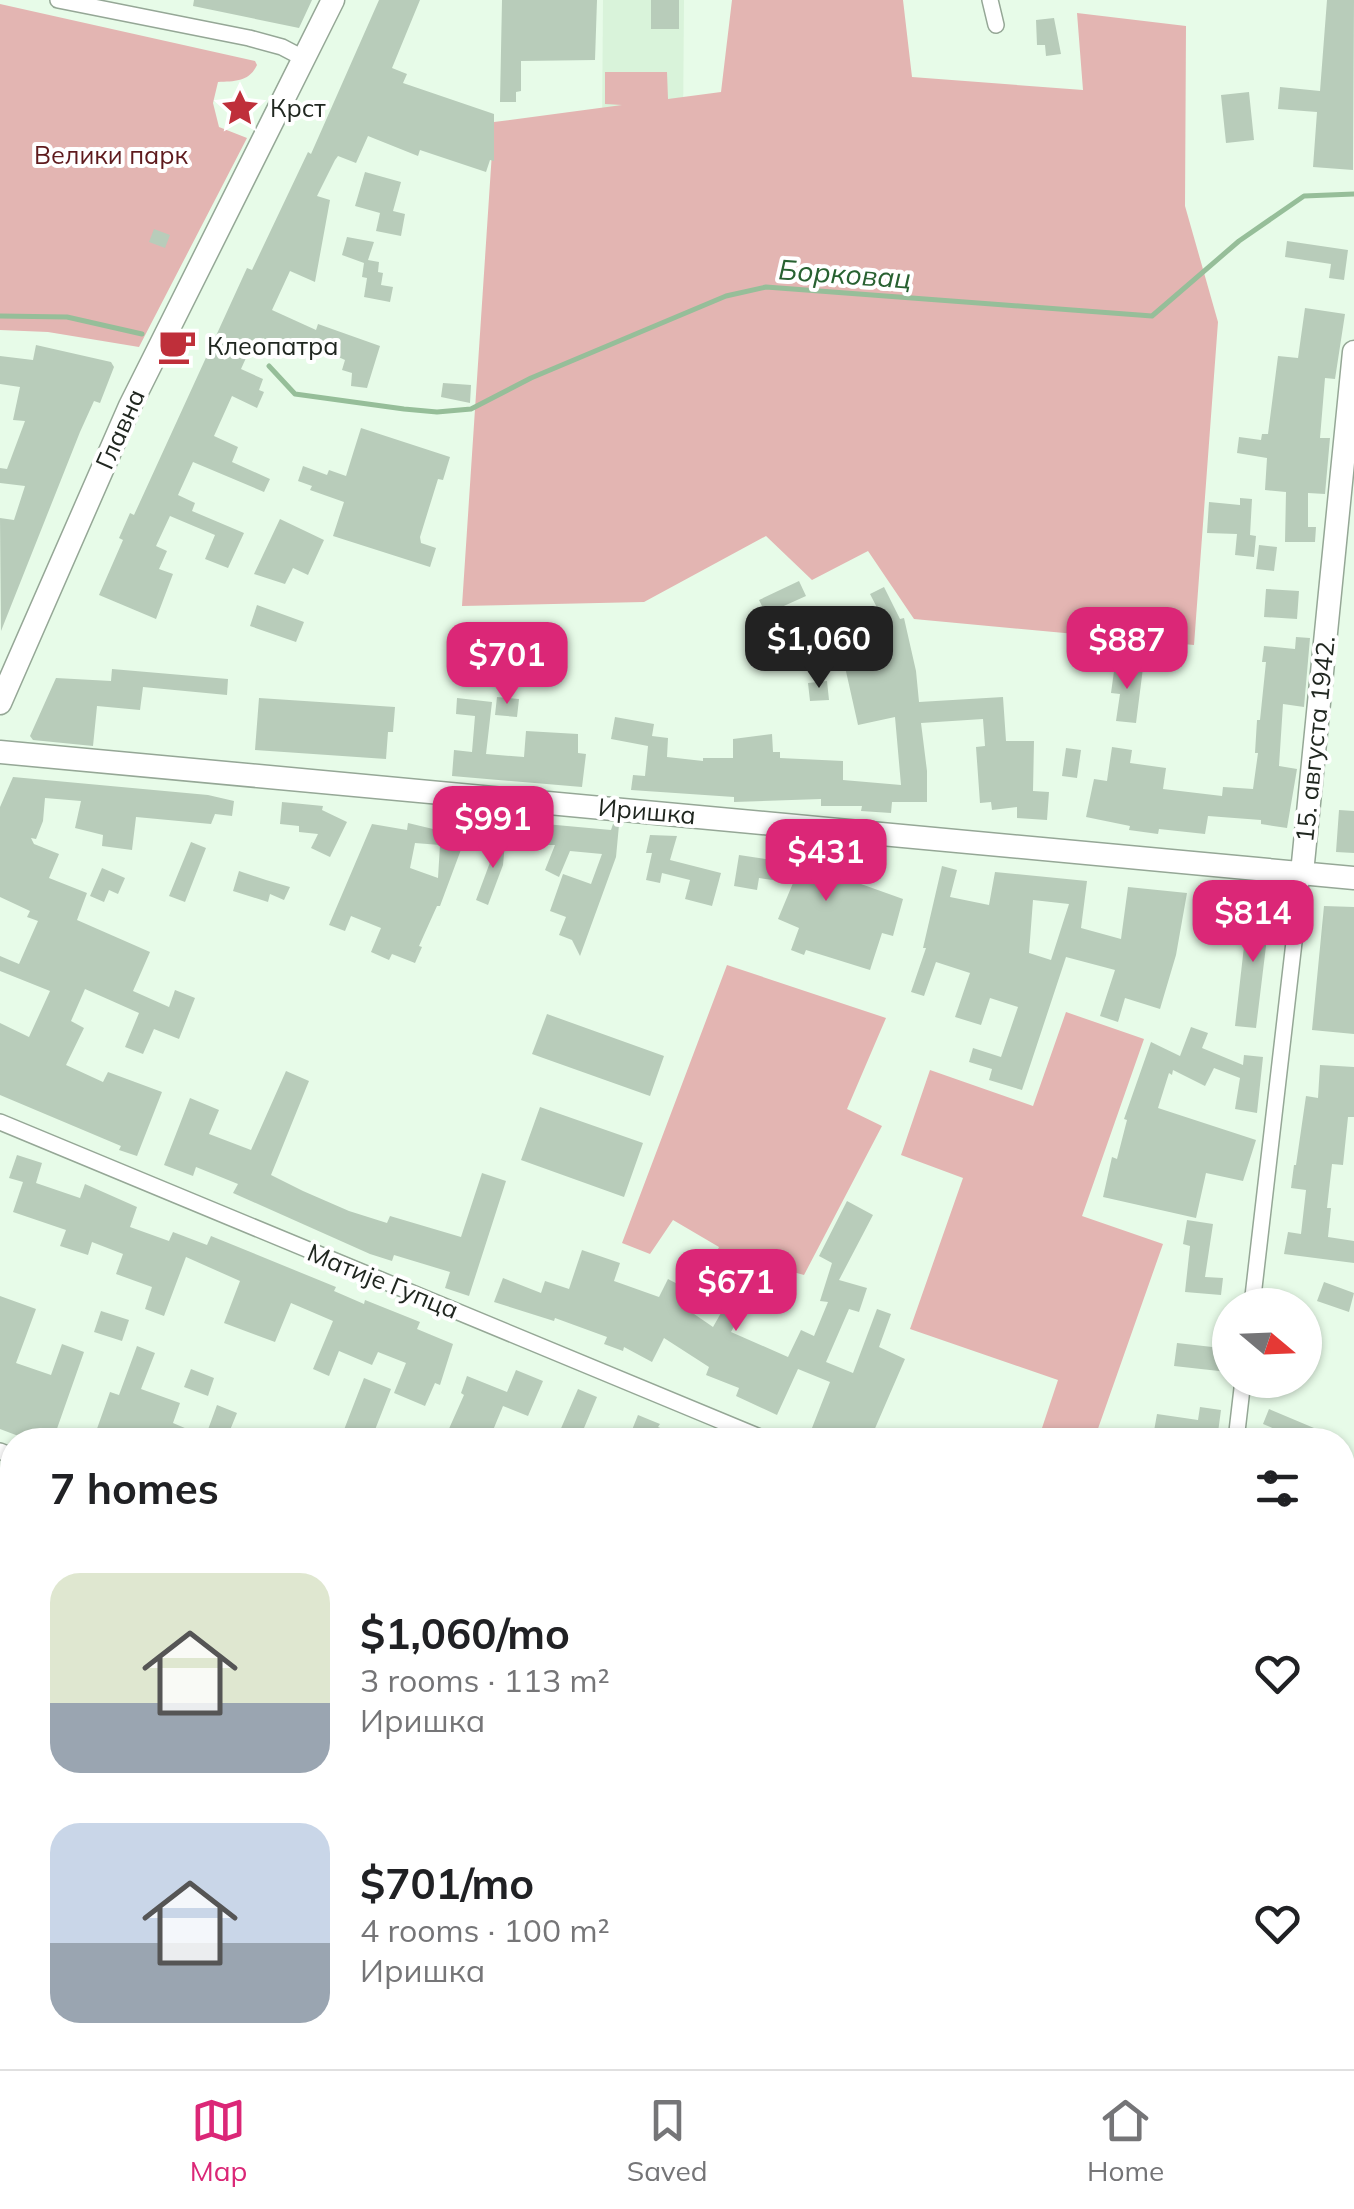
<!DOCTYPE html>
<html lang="en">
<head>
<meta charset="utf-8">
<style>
	body { margin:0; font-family:Mulish,sans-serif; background:#f6f6f6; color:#202124; height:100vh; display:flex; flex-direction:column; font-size:38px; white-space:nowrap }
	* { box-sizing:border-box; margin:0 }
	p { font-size:32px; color:#757577 }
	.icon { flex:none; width:55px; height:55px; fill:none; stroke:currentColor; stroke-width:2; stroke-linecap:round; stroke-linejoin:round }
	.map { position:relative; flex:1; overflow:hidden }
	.drawer { position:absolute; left:0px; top:1428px; width:1355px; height:642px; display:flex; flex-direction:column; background:#fff; border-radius:40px 40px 0 0; box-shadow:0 2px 8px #0004 }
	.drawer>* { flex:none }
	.needle { width:65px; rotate:109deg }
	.buttons { position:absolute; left:1212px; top:1288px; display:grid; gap:20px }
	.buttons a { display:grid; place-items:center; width:110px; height:110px; border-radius:50%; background:#fff; box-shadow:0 2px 8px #0004; font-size:50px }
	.price { position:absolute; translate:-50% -85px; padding:0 22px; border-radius:20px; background:#db2777; color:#fff; font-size:32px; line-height:65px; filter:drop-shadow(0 2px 5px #0008) }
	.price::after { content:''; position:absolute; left:50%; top:60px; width:30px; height:22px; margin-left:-15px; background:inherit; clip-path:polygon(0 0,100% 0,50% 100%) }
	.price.on { background:#222; color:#fff }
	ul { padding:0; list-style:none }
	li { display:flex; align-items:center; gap:30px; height:250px; padding:0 50px }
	li span { display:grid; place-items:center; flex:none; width:280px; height:200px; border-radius:30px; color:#555 }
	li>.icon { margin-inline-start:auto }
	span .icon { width:120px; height:120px; fill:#fffc; stroke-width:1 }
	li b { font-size:42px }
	h2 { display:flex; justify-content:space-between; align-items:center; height:120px; padding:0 50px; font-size:42px }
	.dock { display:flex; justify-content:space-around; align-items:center; height:140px; border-top:2px solid #e0e0e0; background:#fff; font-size:28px; color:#757577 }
	.dock a { display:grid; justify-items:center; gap:5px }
	.dock .on { color:#db2777 }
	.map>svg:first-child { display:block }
	.built { fill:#d9f3da }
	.green { fill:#e3b5b2 }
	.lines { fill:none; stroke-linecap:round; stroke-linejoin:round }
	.stream { stroke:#96be99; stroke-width:5 }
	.building { fill:#b8ccba; fill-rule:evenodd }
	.street-casing { stroke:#95a796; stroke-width:18 }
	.secondary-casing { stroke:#95a796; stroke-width:25 }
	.street { stroke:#fff; stroke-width:15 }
	.secondary { stroke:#fff; stroke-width:22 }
	.labels { text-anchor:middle; stroke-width:8; stroke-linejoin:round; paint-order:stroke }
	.poi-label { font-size:25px; fill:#202720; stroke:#fff; text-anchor:start }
	.park-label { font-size:25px; fill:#5e1a1d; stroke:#fff }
	.street-label { font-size:25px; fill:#202720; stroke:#fff }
	.water-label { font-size:28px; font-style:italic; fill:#286131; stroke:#fff }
</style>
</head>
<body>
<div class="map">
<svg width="1354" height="2069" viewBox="0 0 1354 2069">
	<rect width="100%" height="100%" fill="#e7fbe8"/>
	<path class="built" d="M 603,0 L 684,0 L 682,263 L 601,262 Z"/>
	<path class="green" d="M 732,0 L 903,0 L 912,77 L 1083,90 L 1077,13 L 1186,26 L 1185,206 L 1218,322 L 1194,645 L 914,619 L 868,551 L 812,580 L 766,536 L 644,602 L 462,606 L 494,122 L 622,105 L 605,104 L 605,72 L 667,72 L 668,99 L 721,92 Z
		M 0,4 L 255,61 L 257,65 C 249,82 235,81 218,82 L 213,103 L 219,127 L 247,138 L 139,347 L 48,332 L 0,330 Z
		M 727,965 L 886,1018 L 847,1109 L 882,1126 L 804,1275 L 746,1259 L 724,1300 L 699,1291 L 719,1247 L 673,1220 L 650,1254 L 622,1243 Z
		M 1066,1012 L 1144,1039 L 1082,1216 L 1163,1244 L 1094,1440 L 1067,1440 L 1041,1431 L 1058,1380 L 910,1329 L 963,1178 L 901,1155 L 930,1070 L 1033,1106 Z"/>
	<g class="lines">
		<path class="stream" d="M 0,316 L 67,317 L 142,334
			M 269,366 L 295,394 L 404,409 L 437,412 L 471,409 L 531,378 L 726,296 L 766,287 L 1152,316 L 1239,241 L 1304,196 L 1354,194"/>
	</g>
	<path class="building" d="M 194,0 L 312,0 L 299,28 L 193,6 Z
		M 379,0 L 420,0 L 392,68 L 407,74 L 403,83 L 494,114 L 494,161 L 490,160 L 486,172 L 420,150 L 418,156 L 368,136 L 356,163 L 338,156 L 335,160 L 317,196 L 330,200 L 315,282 L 290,271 L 272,310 L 316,330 L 318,324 L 380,346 L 367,388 L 351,386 L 352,373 L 342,370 L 345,360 L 297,338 L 291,350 L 263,338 L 262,341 L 255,338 L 241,369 L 263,379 L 259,390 L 264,392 L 257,408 L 232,396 L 214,436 L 238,447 L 232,462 L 270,479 L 264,492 L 193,462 L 178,495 L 195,503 L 192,511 L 244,533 L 228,568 L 205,559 L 215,535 L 170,516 L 156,546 L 167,551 L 159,569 L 173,574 L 156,619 L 99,595 L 123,540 L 119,538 L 130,513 L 134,515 L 247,268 L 252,270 L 308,152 L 311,154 Z
		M 502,0 L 597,0 L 595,60 L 521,61 L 521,91 L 516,92 L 516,102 L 500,102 Z
		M 651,0 L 679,0 L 679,29 L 651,29 Z
		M 1327,0 L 1354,0 L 1353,170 L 1313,167 L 1317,112 L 1278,109 L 1280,87 L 1320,91 Z
		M 1054,18 L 1061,54 L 1046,56 L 1045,45 L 1037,45 L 1036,20 Z
		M 1249,92 L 1254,140 L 1226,143 L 1221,95 Z
		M 365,172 L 401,182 L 393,211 L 405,214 L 401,236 L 376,231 L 380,213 L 355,206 Z
		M 154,229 L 170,235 L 165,248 L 149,242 Z
		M 347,237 L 374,242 L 368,260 L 379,262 L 378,272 L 383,273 L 381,285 L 393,287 L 390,302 L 364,297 L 367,278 L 362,277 L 364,263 L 342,255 Z
		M 1287,241 L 1348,250 L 1344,280 L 1329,278 L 1331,264 L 1285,257 Z
		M 1305,308 L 1345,314 L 1335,379 L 1325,378 L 1320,438 L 1330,438 L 1325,494 L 1308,493 L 1308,527 L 1316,527 L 1315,542 L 1285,542 L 1286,492 L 1265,490 L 1267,458 L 1237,453 L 1239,437 L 1261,440 L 1262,434 L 1268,434 L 1278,356 L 1298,358 Z
		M 36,345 L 111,362 L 114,367 L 100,403 L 94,401 L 80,432 L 1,631 L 0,518 L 14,520 L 25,486 L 0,483 L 0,468 L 7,469 L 25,421 L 13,420 L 20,387 L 0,384 L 0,356 L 33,360 Z
		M 443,383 L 471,385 L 470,403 L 441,397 Z
		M 361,428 L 450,457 L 443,480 L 438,479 L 420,537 L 421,543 L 436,548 L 430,567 L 333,536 L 344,502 L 310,490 L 312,486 L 298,481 L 303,466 L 327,475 L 329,470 L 346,476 Z
		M 1240,498 L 1252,499 L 1250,535 L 1256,536 L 1254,557 L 1235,555 L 1237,534 L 1207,533 L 1209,502 L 1240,505 Z
		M 280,519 L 324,540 L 308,575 L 293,568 L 285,584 L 254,574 Z
		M 1259,545 L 1277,547 L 1274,571 L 1256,569 Z
		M 799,581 L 806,596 L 766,614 L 759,600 Z
		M 884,587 L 900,619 L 904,618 L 916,671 L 919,702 L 1003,697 L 1006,741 L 1034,741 L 1033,791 L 1049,792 L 1047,820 L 1017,818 L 1017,807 L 992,810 L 991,802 L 980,803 L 976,747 L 985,746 L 983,719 L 921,723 L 927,771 L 927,802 L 892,802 L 891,813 L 861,811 L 862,806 L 821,806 L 821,799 L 734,802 L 734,797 L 631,790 L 633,775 L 645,776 L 648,746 L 611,739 L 615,717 L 654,724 L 652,736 L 668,738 L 667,757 L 703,761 L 703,758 L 733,758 L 733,739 L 772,734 L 773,752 L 780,752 L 780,758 L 843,761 L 843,780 L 901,785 L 895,717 L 858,725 L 843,658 L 879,650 L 876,634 L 889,631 L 870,594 Z
		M 1266,589 L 1299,591 L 1297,619 L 1264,617 Z
		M 257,605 L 304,622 L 296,642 L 250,626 Z
		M 1296,637 L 1310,638 L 1304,707 L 1283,704 L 1279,766 L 1297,769 L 1287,828 L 1261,824 L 1261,820 L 1208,816 L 1205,834 L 1159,829 L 1158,834 L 1129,830 L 1130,826 L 1086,817 L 1094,779 L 1107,781 L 1112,747 L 1132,750 L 1130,763 L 1166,768 L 1163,789 L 1222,796 L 1223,787 L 1253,789 L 1258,753 L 1255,753 L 1257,720 L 1260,720 L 1266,662 L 1262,662 L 1264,646 L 1295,649 Z
		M 1115,664 L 1143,668 L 1136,723 L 1116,721 L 1120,694 L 1111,693 Z
		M 112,669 L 228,679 L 227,695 L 143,687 L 140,710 L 97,706 L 93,746 L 33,740 L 30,736 L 56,678 L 111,681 Z
		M 827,681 L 829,700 L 810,701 L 808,683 Z
		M 497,697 L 519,699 L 517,717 L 495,715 Z
		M 259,698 L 395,707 L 393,732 L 388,732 L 386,759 L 255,750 Z
		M 457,698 L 492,702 L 486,754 L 524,757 L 526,731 L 578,734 L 578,753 L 586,754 L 582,787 L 452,776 L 454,750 L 472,752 L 475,716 L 456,714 Z
		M 1066,748 L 1081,750 L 1077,778 L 1062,776 Z
		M 13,777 L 208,795 L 234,801 L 232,816 L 215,814 L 211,824 L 136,817 L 132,850 L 102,846 L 103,835 L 75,828 L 81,801 L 45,798 L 43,821 L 36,839 L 31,838 L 34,844 L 59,854 L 49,878 L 87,893 L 77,920 L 150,952 L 133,991 L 169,1007 L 175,990 L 195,998 L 179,1039 L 154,1029 L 143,1054 L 125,1047 L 139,1013 L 85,989 L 71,1021 L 84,1028 L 66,1065 L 103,1082 L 108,1072 L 162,1092 L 137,1156 L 119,1150 L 121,1146 L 0,1095 L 0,1023 L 29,1037 L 50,991 L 0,971 L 0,956 L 19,964 L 38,921 L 27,917 L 30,911 L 0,897 L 0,807 Z
		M 282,802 L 323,806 L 322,810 L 347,822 L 330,857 L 311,848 L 318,834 L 299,832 L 299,826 L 280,824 Z
		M 1339,810 L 1354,811 L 1354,853 L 1336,852 Z
		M 434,817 L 472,820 L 440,906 L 437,906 L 419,946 L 422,947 L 415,963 L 392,954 L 389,960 L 371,952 L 381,928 L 351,916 L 345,931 L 329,925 L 372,824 L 407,830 L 408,823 L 433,829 ZM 415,843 L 440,845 L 438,878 L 410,868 Z
		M 545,824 L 611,830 L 613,824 L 619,825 L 616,857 L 580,956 L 572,940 L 559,935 L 566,917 L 550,911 L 563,874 L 591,884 L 602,854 L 570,851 L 559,877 L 545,870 L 555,845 L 543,845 Z
		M 502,830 L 506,831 L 503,865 L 488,905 L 476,900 Z
		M 650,835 L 677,836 L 670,860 L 721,873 L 712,906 L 685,899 L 690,880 L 662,873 L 660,883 L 646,880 L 652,853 L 646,853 Z
		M 191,842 L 206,848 L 185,902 L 169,896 Z
		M 773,848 L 834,853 L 832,861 L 865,867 L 861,884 L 903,899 L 893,936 L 882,933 L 870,970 L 806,950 L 804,955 L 791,950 L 799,928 L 778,919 L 793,883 L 759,878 L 757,890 L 734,886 L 739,855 L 772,860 Z
		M 942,866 L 957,870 L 950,897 L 989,905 L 995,872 L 1087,881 L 1081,928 L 1121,939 L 1128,887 L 1187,893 L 1176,955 L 1160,1009 L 1125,998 L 1118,1022 L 1100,1016 L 1115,970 L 1066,957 L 1022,1090 L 989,1080 L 992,1069 L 969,1062 L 973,1048 L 1001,1057 L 1018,1007 L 990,998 L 981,1025 L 955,1017 L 970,973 L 936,962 L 924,996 L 911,992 L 926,948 L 923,948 ZM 1033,900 L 1069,904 L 1051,960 L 1029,953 Z
		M 102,868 L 125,878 L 118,894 L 109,890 L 104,902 L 90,896 Z
		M 239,871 L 266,880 L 290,887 L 284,900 L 270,894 L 268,902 L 233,891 Z
		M 1209,897 L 1228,899 L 1220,934 L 1205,932 Z
		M 1249,902 L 1271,905 L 1256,1028 L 1235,1026 Z
		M 1324,906 L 1354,907 L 1354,1034 L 1312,1030 Z
		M 547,1014 L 664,1056 L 650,1096 L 532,1054 Z
		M 1191,1027 L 1208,1033 L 1202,1048 L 1243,1065 L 1244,1055 L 1263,1057 L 1257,1113 L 1235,1109 L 1240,1078 L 1214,1068 L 1205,1086 L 1173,1070 L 1172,1075 L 1169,1073 L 1158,1108 L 1256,1140 L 1243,1181 L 1206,1173 L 1196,1218 L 1103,1197 L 1112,1157 L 1117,1159 L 1127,1120 L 1124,1119 L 1151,1042 L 1180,1056 Z
		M 1320,1065 L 1354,1067 L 1354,1117 L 1348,1117 L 1343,1165 L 1332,1164 L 1327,1208 L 1331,1208 L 1328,1237 L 1354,1241 L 1354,1263 L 1284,1254 L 1288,1232 L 1301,1234 L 1306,1190 L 1291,1188 L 1294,1165 L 1296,1165 L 1306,1096 L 1318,1098 Z
		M 286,1071 L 309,1081 L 271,1175 L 303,1191 L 349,1211 L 387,1223 L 390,1216 L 461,1237 L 482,1173 L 506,1181 L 469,1296 L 445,1288 L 450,1272 L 394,1255 L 392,1261 L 370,1254 L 233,1193 L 238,1184 L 196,1167 L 193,1176 L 164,1165 L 190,1098 L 219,1110 L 209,1134 L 251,1150 Z
		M 540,1107 L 643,1143 L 624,1197 L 521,1160 Z
		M 17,1155 L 42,1163 L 36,1183 L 80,1198 L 85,1184 L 137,1207 L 130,1227 L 169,1241 L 173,1232 L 207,1245 L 211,1236 L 336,1287 L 334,1291 L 364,1304 L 365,1300 L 420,1322 L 417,1329 L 453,1344 L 440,1385 L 435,1383 L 425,1406 L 394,1393 L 406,1363 L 378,1352 L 372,1365 L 339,1351 L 329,1376 L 313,1369 L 333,1321 L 291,1303 L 275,1342 L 224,1323 L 240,1281 L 186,1257 L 164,1316 L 145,1309 L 152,1287 L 116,1274 L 123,1254 L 92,1242 L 88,1255 L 60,1246 L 66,1230 L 13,1212 L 23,1182 L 9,1178 Z
		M 847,1201 L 873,1215 L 839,1280 L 867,1288 L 859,1312 L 849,1309 L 826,1362 L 853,1373 L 877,1309 L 891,1314 L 879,1347 L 905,1359 L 870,1440 L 828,1440 L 810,1433 L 830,1382 L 798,1369 L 777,1415 L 736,1396 L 739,1388 L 706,1375 L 709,1367 L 664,1338 L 652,1362 L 624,1347 L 623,1351 L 604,1344 L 607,1337 L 555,1318 L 554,1321 L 494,1302 L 503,1278 L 541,1293 L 545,1281 L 569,1289 L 582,1250 L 620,1263 L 614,1281 L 659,1297 L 668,1279 L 689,1290 L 681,1305 L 713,1327 L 733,1292 L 748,1301 L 731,1332 L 788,1357 L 801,1330 L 814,1336 L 828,1302 L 820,1301 L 832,1263 L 819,1256 Z
		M 1187,1220 L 1213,1224 L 1205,1277 L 1223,1278 L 1221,1295 L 1185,1292 L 1190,1246 L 1183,1244 Z
		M 1324,1282 L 1354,1293 L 1349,1312 L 1317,1301 Z
		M 0,1296 L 36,1309 L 16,1363 L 51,1375 L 62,1344 L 84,1352 L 53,1440 L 29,1440 L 0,1429 Z
		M 101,1311 L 129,1320 L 122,1341 L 94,1332 Z
		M 1177,1343 L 1230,1349 L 1228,1372 L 1174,1366 Z
		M 137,1346 L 155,1353 L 141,1389 L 180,1403 L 173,1423 L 213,1440 L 93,1440 L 110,1392 L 119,1395 Z
		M 191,1369 L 214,1378 L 208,1396 L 184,1387 Z
		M 516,1370 L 543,1381 L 528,1416 L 503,1406 L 489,1440 L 444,1440 L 464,1395 L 461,1393 L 467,1376 L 507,1392 Z
		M 364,1378 L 391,1389 L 371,1440 L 354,1440 L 342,1435 Z
		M 578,1389 L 597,1397 L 579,1440 L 556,1440 Z
		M 217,1405 L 237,1413 L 226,1440 L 206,1435 Z
		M 1200,1407 L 1221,1410 L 1217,1440 L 1154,1431 L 1157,1414 L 1198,1420 Z
		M 1269,1409 L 1314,1428 L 1309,1440 L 1301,1440 L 1263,1424 Z
		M 638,1415 L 660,1424 L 658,1427 L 688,1440 L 628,1440 Z"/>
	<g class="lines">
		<g class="street-casing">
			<path id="street" d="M 58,0 L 249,38 L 282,47 L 303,58
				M 990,0 L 996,25
				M 0,1122 L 767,1440
				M 1252,1305 L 1302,873
				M 1236,1440 L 1243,1380
				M 0,1451 L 12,1456
				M 0,1774 L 12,1779
				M 773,2058 L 801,2069
				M 1138,2069 L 1140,2058"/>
		</g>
		<g class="secondary-casing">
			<path id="secondary" d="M 0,703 L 130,406 L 333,0
				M 0,752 L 1354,878
				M 1302,873 L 1354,352"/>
		</g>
		<use href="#street" class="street"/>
		<use href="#secondary" class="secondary"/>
	</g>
	<defs>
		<g id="sight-bare" transform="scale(3)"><path d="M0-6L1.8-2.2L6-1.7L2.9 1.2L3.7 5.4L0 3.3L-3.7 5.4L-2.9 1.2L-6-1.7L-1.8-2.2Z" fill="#bf2f3a" stroke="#fff" stroke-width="2.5" paint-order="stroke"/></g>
		<g id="cafe-bare" transform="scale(3)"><path d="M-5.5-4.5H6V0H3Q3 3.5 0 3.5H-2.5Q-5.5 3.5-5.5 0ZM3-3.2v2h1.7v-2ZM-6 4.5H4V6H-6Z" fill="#bf2f3a" stroke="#fff" stroke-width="2.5" paint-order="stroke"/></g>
	</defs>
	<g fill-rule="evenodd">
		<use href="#sight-bare" x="240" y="108"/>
		<use href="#cafe-bare" x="177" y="346"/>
	</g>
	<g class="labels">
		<g class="poi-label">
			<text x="270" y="117">Крст</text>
			<text x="207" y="355">Клеопатра</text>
		</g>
		<g class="park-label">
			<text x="111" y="164">Велики парк</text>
		</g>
		<g class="street-label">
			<text transform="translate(120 429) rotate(-66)" y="9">Главна</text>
			<text transform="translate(1315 739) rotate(-84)" y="9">15. августа 1942.</text>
			<text transform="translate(647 811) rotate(5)" y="9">Иришка</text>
			<text transform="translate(383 1281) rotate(22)" y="9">Матије Гупца</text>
		</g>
		<g class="water-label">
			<text transform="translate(845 274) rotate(4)" y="10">Борковац</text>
		</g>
	</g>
</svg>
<div class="buttons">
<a><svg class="needle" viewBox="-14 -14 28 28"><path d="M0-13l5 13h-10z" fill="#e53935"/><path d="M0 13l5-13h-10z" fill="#757577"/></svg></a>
</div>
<b class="price on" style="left:819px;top:691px">$1,060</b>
<b class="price" style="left:1127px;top:692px">$887</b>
<b class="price" style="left:507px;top:707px">$701</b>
<b class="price" style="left:493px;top:871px">$991</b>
<b class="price" style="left:826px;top:904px">$431</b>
<b class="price" style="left:1253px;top:965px">$814</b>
<b class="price" style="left:736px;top:1334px">$671</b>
<section class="drawer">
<h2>7 homes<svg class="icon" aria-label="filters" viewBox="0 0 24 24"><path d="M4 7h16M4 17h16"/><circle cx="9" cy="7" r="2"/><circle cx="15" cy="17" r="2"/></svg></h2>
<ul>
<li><span style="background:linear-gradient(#dfe7d0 65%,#9aa5b1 0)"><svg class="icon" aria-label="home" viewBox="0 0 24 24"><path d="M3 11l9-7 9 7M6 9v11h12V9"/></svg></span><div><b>$1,060/mo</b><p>3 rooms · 113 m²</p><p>Иришка</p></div><svg class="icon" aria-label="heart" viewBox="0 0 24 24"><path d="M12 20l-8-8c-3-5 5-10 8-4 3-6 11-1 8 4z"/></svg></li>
<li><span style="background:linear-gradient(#c9d6e8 60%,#9aa5b1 0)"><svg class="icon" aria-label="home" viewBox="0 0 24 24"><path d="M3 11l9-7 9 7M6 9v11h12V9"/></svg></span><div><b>$701/mo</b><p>4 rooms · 100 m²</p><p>Иришка</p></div><svg class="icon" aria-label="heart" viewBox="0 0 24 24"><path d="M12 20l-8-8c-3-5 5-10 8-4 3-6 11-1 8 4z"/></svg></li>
</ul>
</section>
</div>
<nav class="dock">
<a class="on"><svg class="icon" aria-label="map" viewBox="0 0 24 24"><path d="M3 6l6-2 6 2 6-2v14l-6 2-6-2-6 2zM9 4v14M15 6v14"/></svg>Map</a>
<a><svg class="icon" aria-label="saved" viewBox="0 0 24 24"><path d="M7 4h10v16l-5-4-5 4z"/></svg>Saved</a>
<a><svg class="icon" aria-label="home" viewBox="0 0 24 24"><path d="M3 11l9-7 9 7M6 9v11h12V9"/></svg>Home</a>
</nav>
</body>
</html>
